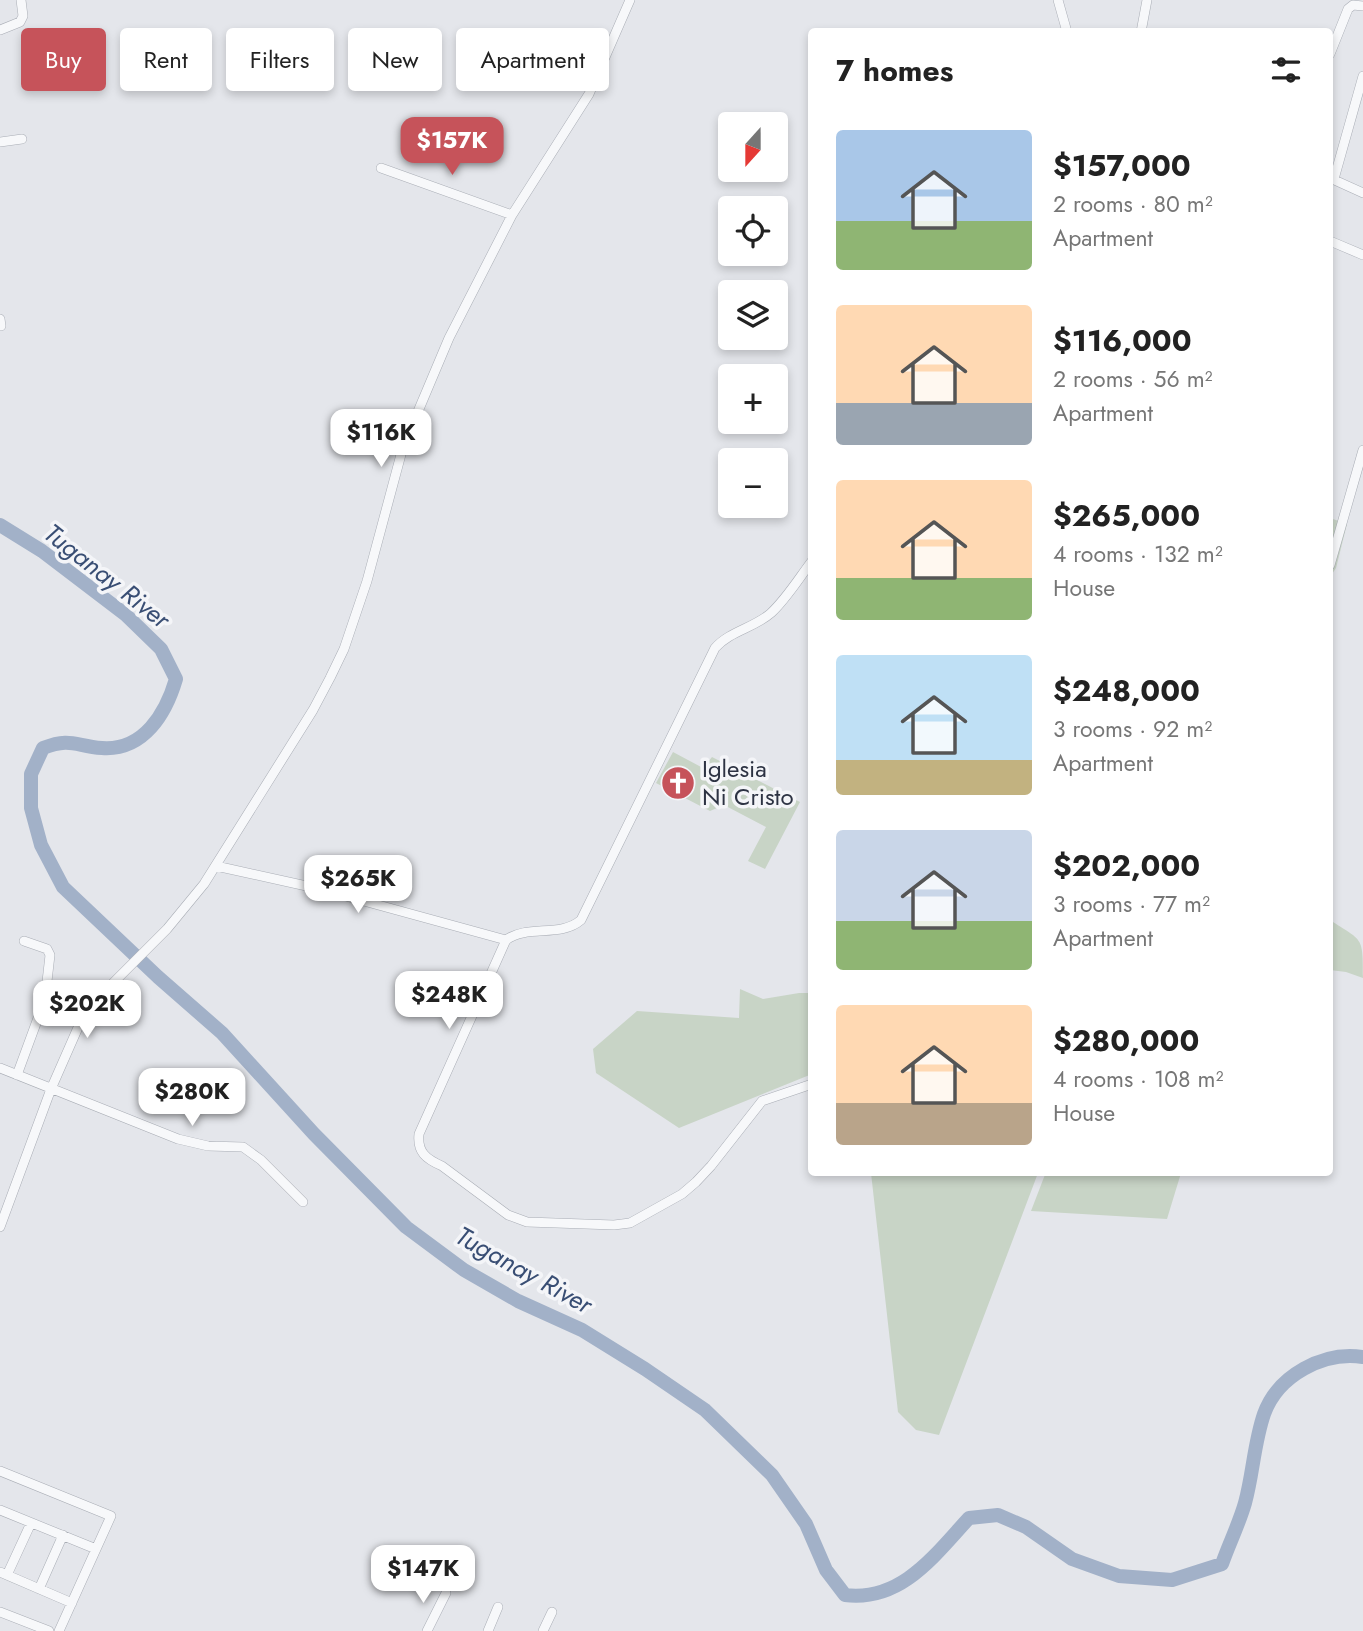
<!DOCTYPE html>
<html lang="en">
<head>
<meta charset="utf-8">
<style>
	body { margin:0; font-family:Jost,sans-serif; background:#f2f2f2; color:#222; height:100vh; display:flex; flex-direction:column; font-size:26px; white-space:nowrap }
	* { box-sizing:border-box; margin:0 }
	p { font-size:23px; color:#767676 }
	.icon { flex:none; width:38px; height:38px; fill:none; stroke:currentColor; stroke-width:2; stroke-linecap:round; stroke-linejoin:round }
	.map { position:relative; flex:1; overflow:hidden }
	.drawer { position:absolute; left:808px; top:28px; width:525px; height:1148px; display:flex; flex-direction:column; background:#fff; border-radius:7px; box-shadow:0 4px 10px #0003 }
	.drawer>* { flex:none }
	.guide { position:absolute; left:21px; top:28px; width:665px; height:63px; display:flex; gap:14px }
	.needle { width:46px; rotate:201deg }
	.fabs { position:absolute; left:718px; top:112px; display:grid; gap:14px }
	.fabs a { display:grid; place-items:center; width:70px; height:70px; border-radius:7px; background:#fff; box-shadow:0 4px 10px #0003; font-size:35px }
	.price { position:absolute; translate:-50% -60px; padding:0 16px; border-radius:14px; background:#fff; color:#222; font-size:23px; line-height:46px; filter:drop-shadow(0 2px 4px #0008) }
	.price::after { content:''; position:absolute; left:50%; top:42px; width:21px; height:16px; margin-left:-10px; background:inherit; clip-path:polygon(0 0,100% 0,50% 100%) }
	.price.selected { background:#c6535a; color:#fff }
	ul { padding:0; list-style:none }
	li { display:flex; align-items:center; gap:21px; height:175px; padding:0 28px }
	li span { display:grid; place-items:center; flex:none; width:196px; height:140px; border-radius:7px; color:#555 }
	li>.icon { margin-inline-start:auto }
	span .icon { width:84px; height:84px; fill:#fffc; stroke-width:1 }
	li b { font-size:30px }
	h2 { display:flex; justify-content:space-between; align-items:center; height:84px; padding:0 28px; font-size:30px }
	.tag { padding:0 24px; border-radius:7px; background:#fff; box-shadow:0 4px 10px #0003; font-size:24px; line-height:63px }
	.tag.selected { background:#c6535a; color:#fff }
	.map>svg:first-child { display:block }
	.green { fill:#c8d4c6 }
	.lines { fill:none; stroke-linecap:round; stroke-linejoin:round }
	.river { stroke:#a2b1c8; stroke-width:14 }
	.minor-casing { stroke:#a9adb5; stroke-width:10 }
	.minor { stroke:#f7f8fa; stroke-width:9 }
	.labels { text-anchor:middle; stroke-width:7; stroke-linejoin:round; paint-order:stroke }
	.poi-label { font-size:24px; fill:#2d3343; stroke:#f4f5f8; text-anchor:start }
	.water-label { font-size:26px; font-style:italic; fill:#394e74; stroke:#f4f5f8 }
</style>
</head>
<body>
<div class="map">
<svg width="1363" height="1631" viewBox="0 0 1363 1631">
	<rect width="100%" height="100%" fill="#e4e6eb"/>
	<path class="green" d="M 1330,518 L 1347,524 L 1336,568 L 1330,577 Z
		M 673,752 L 703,768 L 712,757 L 800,802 L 765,869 L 748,861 L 766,827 L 724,805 L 710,811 L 656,783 Z
		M 1330,920 C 1363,942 1363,935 1363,978 L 1346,972 L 1330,970 Z
		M 740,989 L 763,999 L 799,993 L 812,993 L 812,1074 L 679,1128 L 596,1073 L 593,1049 L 637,1011 L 739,1018 Z
		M 1046,1172 L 1181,1172 L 1181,1173 L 1167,1219 L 1031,1211 Z
		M 871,1173 L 1038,1173 L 939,1435 L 916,1430 L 898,1412 Z"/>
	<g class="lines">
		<path class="river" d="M 0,525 L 42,551 L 126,615 L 161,649 L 176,679 C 166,713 144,751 102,748 C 75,746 71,737 43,748 L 31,774 L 31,808 L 41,845 L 63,887 L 158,977 L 222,1033 L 314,1134 L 406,1227 L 464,1270 L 518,1301 L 582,1330 L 645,1369 L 705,1410 L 772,1475 L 806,1524 L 826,1570 L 845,1595 C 901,1602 934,1556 969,1518 L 998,1515 L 1026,1527 L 1072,1559 L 1119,1576 L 1172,1580 L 1222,1564 C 1229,1544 1239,1524 1245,1503 C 1253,1474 1254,1443 1264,1414 C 1278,1375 1324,1351 1363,1357"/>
		<g class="minor-casing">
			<path id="minor" d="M 1058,0 L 1067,32
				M 0,30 L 20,22 L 23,16 L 21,0
				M 1141,32 L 1147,0
				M 1330,54 L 1348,9 L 1353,5 L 1363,6
				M 0,142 L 22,139
				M 381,168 L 512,215
				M 1330,178 L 1363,193
				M 1334,179 L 1363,76
				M 1330,241 L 1363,255
				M 0,319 L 1,326
				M 812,561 C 799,578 787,598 771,613 C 754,628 730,631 715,648 L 581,920 C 560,938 528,924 506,940 L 419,1134 C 417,1152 426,1159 442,1166 L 508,1215 L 527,1222 L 614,1225 L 630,1223 L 682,1194 L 696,1182 L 711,1166 L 762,1101 L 812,1084
				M 1330,565 L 1363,450
				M 216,866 L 320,889 L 506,940
				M 0,1068 L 178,1139 L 208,1146 L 243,1147 L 261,1160 L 303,1202
				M 17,1075 L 45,999 L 50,955 L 47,949 L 24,941
				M 0,1227 L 51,1089 L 80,1023 L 99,997 L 167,929 L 204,884 L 313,710 L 330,678 L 344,649 L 367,581 L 403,447 L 449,338 L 512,215 L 589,94 L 630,0
				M 0,1471 L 111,1516 L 59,1631
				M 0,1510 L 96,1549
				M 0,1572 L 72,1603
				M 7,1575 L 31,1523
				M 39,1589 L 63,1535
				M 0,1612 L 49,1631
				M 427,1631 L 446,1593
				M 488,1631 L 498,1607
				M 543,1631 L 552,1612"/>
		</g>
		<use href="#minor" class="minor"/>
	</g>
	<defs>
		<g id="church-disc" transform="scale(1.75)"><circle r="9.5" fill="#c6535a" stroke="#f4f5f8"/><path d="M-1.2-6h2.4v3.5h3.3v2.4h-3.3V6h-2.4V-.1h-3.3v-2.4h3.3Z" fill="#fff"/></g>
	</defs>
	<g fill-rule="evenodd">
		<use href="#church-disc" x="678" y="783"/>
	</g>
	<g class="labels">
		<g class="poi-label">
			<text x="702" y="777">Iglesia<tspan x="702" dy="28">Ni Cristo</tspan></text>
		</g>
		<g class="water-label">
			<text transform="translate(107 576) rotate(38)" y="9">Tuganay River</text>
			<text transform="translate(524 1270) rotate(29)" y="9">Tuganay River</text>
		</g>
	</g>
</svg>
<div class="fabs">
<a><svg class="needle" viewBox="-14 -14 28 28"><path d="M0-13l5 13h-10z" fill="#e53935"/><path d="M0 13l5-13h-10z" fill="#767676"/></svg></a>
<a><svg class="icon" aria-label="locate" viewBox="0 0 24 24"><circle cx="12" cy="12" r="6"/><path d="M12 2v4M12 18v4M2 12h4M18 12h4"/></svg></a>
<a><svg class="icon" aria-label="layers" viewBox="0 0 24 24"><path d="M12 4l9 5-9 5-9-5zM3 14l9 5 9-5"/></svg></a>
<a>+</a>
<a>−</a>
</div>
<b class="price selected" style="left:452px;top:177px">$157K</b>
<b class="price" style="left:381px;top:469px">$116K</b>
<b class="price" style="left:358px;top:915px">$265K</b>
<b class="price" style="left:449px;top:1031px">$248K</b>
<b class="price" style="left:87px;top:1040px">$202K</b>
<b class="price" style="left:192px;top:1128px">$280K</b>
<b class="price" style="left:423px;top:1605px">$147K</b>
<div class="guide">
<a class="tag selected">Buy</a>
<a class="tag">Rent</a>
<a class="tag">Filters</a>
<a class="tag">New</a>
<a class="tag">Apartment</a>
</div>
<section class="drawer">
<h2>7 homes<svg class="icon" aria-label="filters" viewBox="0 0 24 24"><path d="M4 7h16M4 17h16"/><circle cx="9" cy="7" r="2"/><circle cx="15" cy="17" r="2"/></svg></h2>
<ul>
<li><span style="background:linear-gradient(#a9c7e8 65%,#8fb573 0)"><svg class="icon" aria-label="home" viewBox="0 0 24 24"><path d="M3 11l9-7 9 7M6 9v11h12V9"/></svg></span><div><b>$157,000</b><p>2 rooms · 80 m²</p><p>Apartment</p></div></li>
<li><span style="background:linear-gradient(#ffd9b3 70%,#9aa5b1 0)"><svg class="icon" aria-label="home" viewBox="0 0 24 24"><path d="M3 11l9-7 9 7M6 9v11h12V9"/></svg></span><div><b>$116,000</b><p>2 rooms · 56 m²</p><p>Apartment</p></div></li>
<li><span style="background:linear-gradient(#ffd9b3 70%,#8fb573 0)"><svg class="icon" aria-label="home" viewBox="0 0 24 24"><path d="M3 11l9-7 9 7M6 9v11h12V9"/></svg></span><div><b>$265,000</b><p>4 rooms · 132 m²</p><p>House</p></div></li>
<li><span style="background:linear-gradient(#bfe0f5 75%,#c2b280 0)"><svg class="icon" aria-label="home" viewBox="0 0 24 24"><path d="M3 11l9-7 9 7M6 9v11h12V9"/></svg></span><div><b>$248,000</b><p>3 rooms · 92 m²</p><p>Apartment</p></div></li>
<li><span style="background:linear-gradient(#c9d6e8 65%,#8fb573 0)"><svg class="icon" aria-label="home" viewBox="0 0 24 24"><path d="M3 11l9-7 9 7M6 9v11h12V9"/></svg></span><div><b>$202,000</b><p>3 rooms · 77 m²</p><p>Apartment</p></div></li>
<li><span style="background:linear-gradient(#ffd9b3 70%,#b9a48a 0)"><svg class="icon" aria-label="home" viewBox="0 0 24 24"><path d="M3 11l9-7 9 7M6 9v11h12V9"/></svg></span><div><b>$280,000</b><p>4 rooms · 108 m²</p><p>House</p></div></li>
</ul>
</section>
</div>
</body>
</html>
